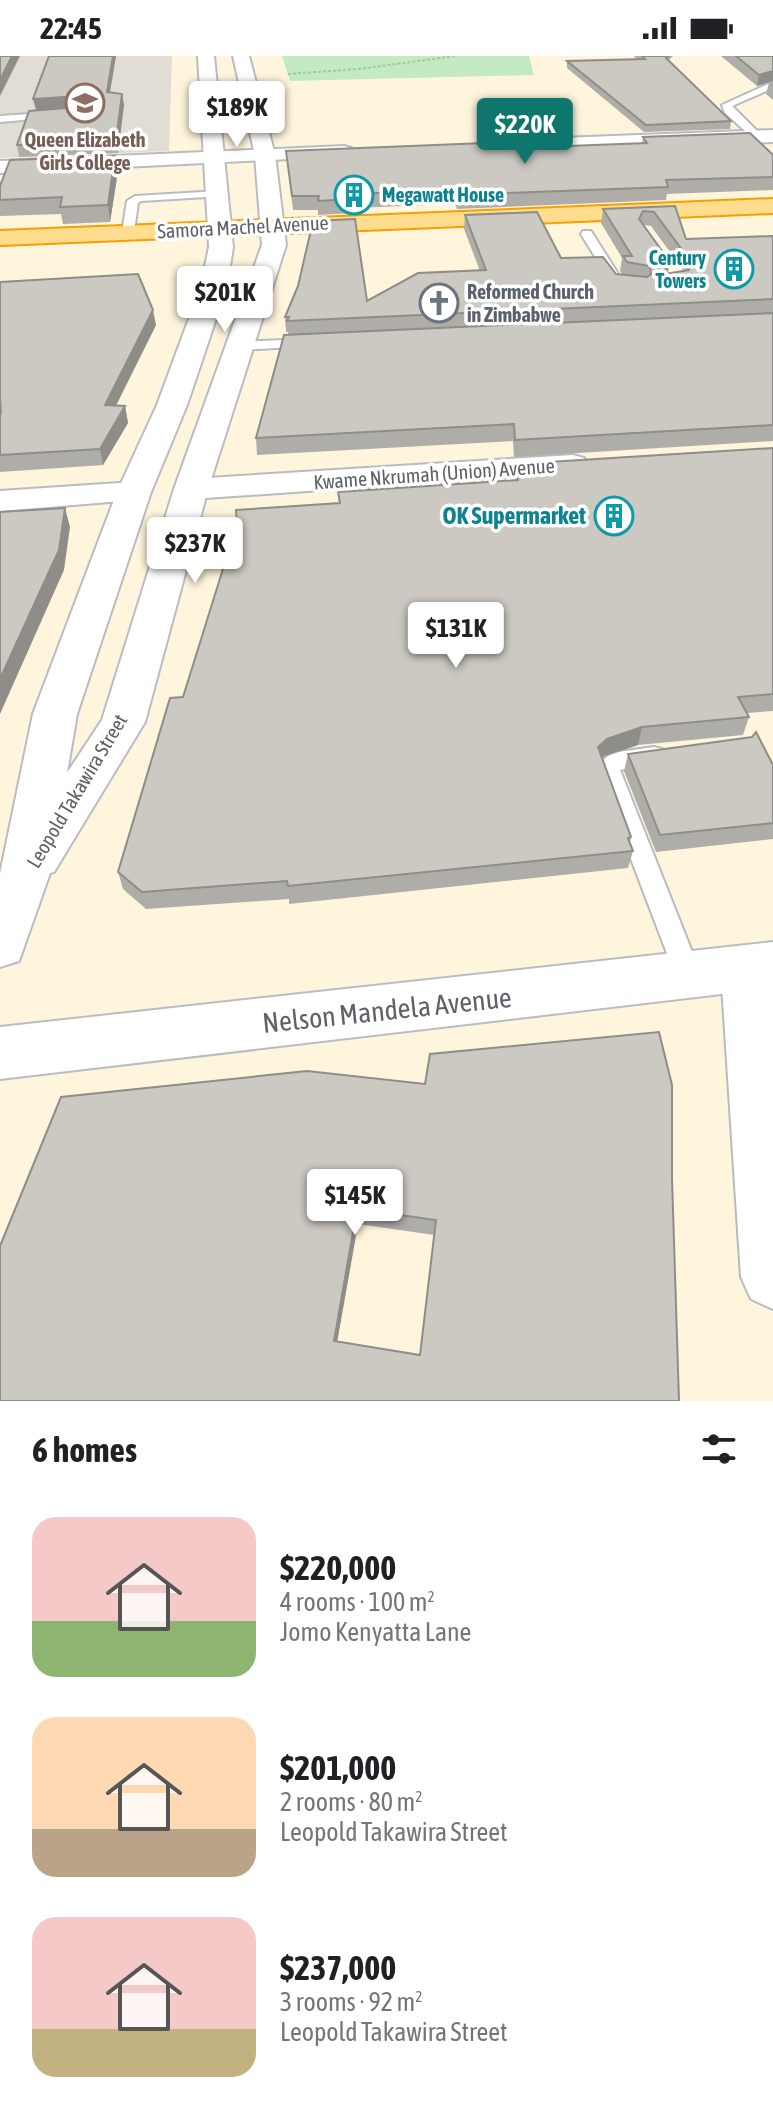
<!DOCTYPE html>
<html lang="en">
<head>
<meta charset="utf-8">
<style>
	body { margin:0; font-family:"Asap Condensed",sans-serif; background:#f6f6f6; color:#202124; height:100vh; display:flex; flex-direction:column; font-size:30px; white-space:nowrap }
	* { box-sizing:border-box; margin:0 }
	p { font-size:26px; color:#757577 }
	.icon { flex:none; width:44px; height:44px; fill:none; stroke:currentColor; stroke-width:2; stroke-linecap:round; stroke-linejoin:round }
	.map { position:relative; height:1345px; overflow:hidden }
	.panel { display:flex; flex-direction:column; background:#fff; flex:1 }
	.panel>* { flex:none }
	.price { position:absolute; translate:-50% -68px; padding:0 18px; border-radius:8px; background:#fff; color:#222; font-size:26px; line-height:52px; filter:drop-shadow(0 2px 4px #0008) }
	.price::after { content:''; position:absolute; left:50%; top:48px; width:24px; height:18px; margin-left:-12px; background:inherit; clip-path:polygon(0 0,100% 0,50% 100%) }
	.price.current { background:#0f766e; color:#fff }
	ul { padding:0; list-style:none }
	li { display:flex; align-items:center; gap:24px; height:200px; padding:0 32px }
	li span { display:grid; place-items:center; flex:none; width:224px; height:160px; border-radius:24px; color:#555 }
	li>.icon { margin-inline-start:auto }
	span .icon { width:96px; height:96px; fill:#fffc; stroke-width:1 }
	li b { font-size:34px }
	h2 { display:flex; justify-content:space-between; align-items:center; height:96px; padding:0 32px; font-size:34px }
	.status { display:flex; justify-content:space-between; align-items:center; height:56px; padding:0 40px; background:#fff; direction:ltr }
	.status svg { height:22px; fill:currentColor }
	.map>svg:first-child { display:block }
	.commercial { fill:#fff5dd }
	.education { fill:#e1ddd4 }
	.green { fill:#c3eac1 }
	.lines { fill:none; stroke-linecap:round; stroke-linejoin:round }
	.lane-casing { stroke:#b8bcc0; stroke-width:4 }
	.street-casing { stroke:#b8bcc0; stroke-width:4 }
	.secondary-casing { stroke:#b9bdc3; stroke-width:4 }
	.highway-casing { stroke:#f79e00; stroke-width:4 }
	.path { stroke:#99cba6; stroke-width:2; stroke-dasharray:3 2; stroke-linecap:butt }
	.lane { fill:#fff; fill-rule:evenodd }
	.street { fill:#fff; fill-rule:evenodd }
	.secondary { fill:#fff; fill-rule:evenodd }
	.highway { fill:#ffdd8f; fill-rule:evenodd }
	.wall { fill:#afada8; fill-rule:evenodd }
	.shaded-wall { fill:#8f8d88 }
	.building { fill:#ccc9c3; stroke:#8f8d88; stroke-width:2; fill-rule:evenodd }
	.labels { text-anchor:middle; stroke-width:7; stroke-linejoin:round; paint-order:stroke }
	.far-education-label { font-size:20px; font-weight:bold; fill:#785e54; stroke:#fff }
	.far-culture-label { font-size:20px; font-weight:bold; fill:#0d838f; stroke:#fff; text-anchor:start }
	.far-street-label { font-size:20px; fill:#5d6267; stroke:#fff }
	.far-worship-label { font-size:20px; font-weight:bold; fill:#5b616d; stroke:#fff; text-anchor:start }
	.culture-label { font-size:24px; font-weight:bold; fill:#0d838f; stroke:#fff; text-anchor:end }
	.near-street-label { font-size:28px; fill:#5d6267; stroke:#fff }
</style>
</head>
<body>
<div class="status"><b>22:45</b><svg viewBox="0 0 49 12"><path d="M0 12V9h3v3zM5 12V6h3v6zM10 12V3h3v9zM15 12V0h3v12zM26 1h20v11H26zM47 4h2v5h-2z"/></svg></div>
<div class="map">
<svg width="773" height="1345" viewBox="0 0 773 1345">
	<rect width="100%" height="100%" fill="#f1eee6"/>
	<path class="commercial" d="M 0,0 L 773,0 L 773,1345 L 0,1345 Z"/>
	<path class="education" d="M 0,0 L 172,0 L 169,95 L 0,102 Z"/>
	<path class="green" d="M 282,0 L 529,0 L 534,19 L 290,25 Z"/>
	<g class="lines">
		<g class="lane-casing">
			<path id="lane" d="M 773,26 L 773,32 L 732,50 L 762,80 L 753,82 L 725,57 L 722,49 Z
				M 60,56 L 57,61 L 0,66 L 0,60 Z
				M 219,135 L 223,136 L 223,140 L 141,145 L 138,147 L 134,176 L 128,180 L 122,176 L 127,145 L 135,140 Z
				M 583,175 L 591,175 L 622,224 L 621,227 L 611,227 L 581,178 Z
				M 308,283 L 313,284 L 313,290 L 238,294 L 231,290 L 238,286 Z
				M 654,691 L 662,693 L 665,699 L 662,705 L 620,714 L 702,921 L 699,929 L 689,933 L 679,929 L 676,921 L 596,711 L 611,697 Z"/>
		</g>
		<g class="street-casing">
			<path id="street" d="M 773,74 L 773,86 L 482,97 L 472,91 L 482,85 Z
				M 344,90 L 351,92 L 354,96 L 351,100 L 0,117 L 0,105 Z
				M 573,399 L 584,402 L 589,409 L 584,416 L 191,443 L 179,440 L 175,433 L 179,426 L 191,423 Z
				M 134,426 L 146,429 L 150,436 L 146,443 L 0,455 L 0,435 Z
				M 747,892 L 765,898 L 773,918 L 773,1253 L 751,1243 L 741,1221 L 721,914 L 729,898 Z"/>
		</g>
		<g class="secondary-casing">
			<path id="secondary" d="M 198,0 L 214,0 L 233,191 L 227,230 L 187,349 L 151,436 L 77,658 L 67,717 L 102,664 L 174,433 L 262,189 L 255,99 L 233,0 L 249,0 L 275,99 L 286,189 L 208,433 L 145,666 L 54,816 L 50,817 L 19,905 L 0,911 L 0,818 L 33,658 L 117,436 L 157,349 L 201,230 L 209,191 Z
				M 773,886 L 773,932 L 0,1023 L 0,971 Z"/>
		</g>
		<g class="highway-casing">
			<path id="highway" d="M 773,143 L 773,157 L 0,189 L 0,175 Z"/>
		</g>
		<path class="path" d="M 288,18 L 359,13 L 455,0"/>
		<use href="#lane" class="lane"/>
		<use href="#street" class="street"/>
		<use href="#secondary" class="secondary"/>
		<use href="#highway" class="highway"/>
	</g>
	<path class="wall" d="M 49,0 L 116,0 L 110,36 L 122,38 L 124,49 L 118,97 L 19,101 L 17,89 L 36,54 Z
		M 634,0 L 673,0 L 669,4 L 731,65 L 730,73 L 644,76 L 567,12 L 567,5 L 637,3 Z
		M 721,0 L 773,0 L 773,44 L 766,38 L 769,27 L 772,25 L 757,30 Z
		M 643,81 L 773,99 L 773,134 L 667,138 L 666,144 L 457,153 L 455,148 L 353,152 L 353,157 L 318,159 L 318,154 L 293,154 L 286,95 L 541,91 L 642,87 Z
		M 118,115 L 110,166 L 63,168 L 61,158 L 0,160 L 0,130 Z
		M 675,150 L 686,183 L 773,180 L 773,385 L 514,401 L 513,385 L 257,399 L 256,382 L 288,279 L 288,276 L 286,276 L 285,261 L 367,245 L 480,215 L 464,173 L 465,159 L 561,202 L 616,218 L 623,219 L 620,215 L 622,202 L 601,167 L 603,153 ZM 644,169 L 651,170 L 684,215 L 668,218 Z
		M 156,269 L 116,350 L 125,350 L 128,367 L 103,409 L 0,416 L 0,357 Z
		M 773,392 L 773,655 L 747,657 L 749,661 L 743,679 L 638,689 L 602,702 L 631,781 L 630,786 L 633,795 L 628,812 L 289,848 L 289,843 L 146,853 L 123,833 L 118,816 L 183,641 L 339,447 L 338,436 L 515,424 L 517,408 Z
		M 628,698 L 773,709 L 773,783 L 656,796 L 624,715 Z
		M 61,1041 L 672,1122 L 679,1345 L 0,1345 ZM 358,1168 L 434,1179 L 420,1299 L 337,1285 Z"/>
	<path class="shaded-wall" d="M 12,0 L 20,0 L 0,40 L 0,24 Z
		M 113,0 L 116,0 L 108,47 L 107,36 Z
		M 773,15 L 773,25 L 757,30 L 759,19 Z
		M 122,38 L 124,49 L 118,97 L 116,85 Z
		M 95,39 L 97,50 L 36,54 L 33,43 Z
		M 115,100 L 118,115 L 110,166 L 108,149 Z
		M 670,206 L 667,221 L 662,223 L 664,208 Z
		M 153,254 L 156,269 L 108,365 L 105,349 Z
		M 125,350 L 128,367 L 103,409 L 100,393 Z
		M 65,452 L 70,471 L 64,514 L 0,658 L 0,623 Z
		M 642,671 L 638,689 L 604,700 L 594,709 L 598,691 L 607,683 Z
		M 357,1153 L 358,1168 L 335,1298 L 334,1285 Z"/>
	<path class="building" d="M 0,0 L 12,0 L 0,24 Z
		M 49,0 L 113,0 L 107,36 L 122,38 L 116,85 L 17,89 L 29,55 L 92,50 L 98,43 L 95,39 L 33,43 Z
		M 642,0 L 668,0 L 666,2 L 731,65 L 646,69 L 567,5 L 645,3 Z
		M 736,0 L 773,0 L 773,15 L 759,19 Z
		M 750,77 L 773,99 L 773,121 L 666,124 L 668,131 L 457,139 L 455,134 L 352,138 L 353,143 L 318,145 L 319,140 L 292,140 L 286,95 L 537,85 L 541,91 L 647,87 L 643,81 Z
		M 115,100 L 108,149 L 60,151 L 62,141 L 0,144 L 0,130 L 10,104 Z
		M 675,150 L 686,183 L 773,180 L 773,243 L 287,265 L 289,261 L 285,261 L 298,230 L 313,165 L 355,163 L 367,245 L 418,217 L 486,214 L 465,159 L 537,156 L 561,202 L 603,201 L 616,218 L 647,221 L 651,218 L 650,210 L 627,206 L 623,200 L 632,200 L 603,153 ZM 643,155 L 654,156 L 691,206 L 689,214 L 665,218 L 664,208 L 670,206 L 639,163 Z
		M 138,218 L 153,254 L 105,349 L 125,350 L 100,393 L 0,399 L 0,357 L 1,357 L 0,342 L 0,226 Z
		M 773,257 L 773,369 L 515,384 L 514,368 L 256,382 L 284,279 Z
		M 773,392 L 773,638 L 738,641 L 749,661 L 642,671 L 607,683 L 598,691 L 631,781 L 628,782 L 633,795 L 288,830 L 287,825 L 142,836 L 118,816 L 170,642 L 183,641 L 237,468 L 236,454 L 340,447 L 338,436 L 518,424 L 517,408 Z
		M 65,452 L 59,494 L 0,623 L 0,456 Z
		M 756,676 L 773,709 L 773,767 L 660,779 L 628,698 L 752,681 Z
		M 659,976 L 672,1029 L 672,1122 L 679,1345 L 0,1345 L 0,1190 L 61,1041 L 307,1015 L 425,1028 L 430,998 ZM 357,1153 L 436,1164 L 420,1299 L 334,1285 Z"/>
	<defs>
		<g id="university-ring" transform="scale(2)"><circle r="9.5" fill="#fff" stroke="#8d6e63" stroke-width="1.5"/><path d="M0-5L7-2L0 1L-7-2ZM-4 1L0 2.5L4 1V4Q0 6-4 4Z" fill="#8d6e63"/></g>
		<g id="building-ring" transform="scale(2)"><circle r="9.5" fill="#fff" stroke="#0f9aa8" stroke-width="1.5"/><path d="M-4-6H4V6H1V3H-1V6H-4ZM-2.5-4.3h1.7v1.8h-1.7ZM.8-4.3h1.7v1.8H.8ZM-2.5-1h1.7V.8h-1.7ZM.8-1h1.7V.8H.8Z" fill="#0f9aa8"/></g>
		<g id="church-ring" transform="scale(2)"><circle r="9.5" fill="#fff" stroke="#6b7280" stroke-width="1.5"/><path d="M-1.2-6h2.4v3.5h3.3v2.4h-3.3V6h-2.4V-.1h-3.3v-2.4h3.3Z" fill="#6b7280"/></g>
	</defs>
	<g fill-rule="evenodd">
		<use href="#university-ring" x="85" y="47"/>
		<use href="#building-ring" x="354" y="139"/>
		<use href="#building-ring" x="734" y="213"/>
		<use href="#church-ring" x="439" y="247"/>
		<use href="#building-ring" x="614" y="460"/>
	</g>
	<g class="labels">
		<g class="far-education-label">
			<text x="85" y="91">Queen Elizabeth<tspan x="85" dy="23">Girls College</tspan></text>
		</g>
		<g class="far-culture-label">
			<text x="382" y="146">Megawatt House</text>
			<text x="706" y="209" text-anchor="end">Century<tspan x="706" dy="23">Towers</tspan></text>
		</g>
		<g class="far-street-label">
			<text transform="translate(243 171) rotate(-3)" y="7">Samora Machel Avenue</text>
			<text transform="translate(434 418) rotate(-4)" y="7">Kwame Nkrumah (Union) Avenue</text>
			<text transform="translate(77 735) rotate(-59)" y="7">Leopold Takawira Street</text>
		</g>
		<g class="far-worship-label">
			<text x="467" y="243">Reformed Church<tspan x="467" dy="23">in Zimbabwe</tspan></text>
		</g>
		<g class="culture-label">
			<text x="586" y="468">OK Supermarket</text>
		</g>
		<g class="near-street-label">
			<text transform="translate(387 954) rotate(-6)" y="10">Nelson Mandela Avenue</text>
		</g>
	</g>
</svg>
<b class="price" style="left:237px;top:93px">$189K</b>
<b class="price current" style="left:525px;top:110px">$220K</b>
<b class="price" style="left:225px;top:278px">$201K</b>
<b class="price" style="left:195px;top:529px">$237K</b>
<b class="price" style="left:456px;top:614px">$131K</b>
<b class="price" style="left:355px;top:1181px">$145K</b>
</div>
<section class="panel">
<h2>6 homes<svg class="icon" aria-label="filters" viewBox="0 0 24 24"><path d="M4 7h16M4 17h16"/><circle cx="9" cy="7" r="2"/><circle cx="15" cy="17" r="2"/></svg></h2>
<ul>
<li><span style="background:linear-gradient(#f6c9c9 65%,#8fb573 0)"><svg class="icon" aria-label="home" viewBox="0 0 24 24"><path d="M3 11l9-7 9 7M6 9v11h12V9"/></svg></span><div><b>$220,000</b><p>4 rooms · 100 m²</p><p>Jomo Kenyatta Lane</p></div></li>
<li><span style="background:linear-gradient(#ffd9b3 70%,#b9a48a 0)"><svg class="icon" aria-label="home" viewBox="0 0 24 24"><path d="M3 11l9-7 9 7M6 9v11h12V9"/></svg></span><div><b>$201,000</b><p>2 rooms · 80 m²</p><p>Leopold Takawira Street</p></div></li>
<li><span style="background:linear-gradient(#f6c9c9 70%,#c2b280 0)"><svg class="icon" aria-label="home" viewBox="0 0 24 24"><path d="M3 11l9-7 9 7M6 9v11h12V9"/></svg></span><div><b>$237,000</b><p>3 rooms · 92 m²</p><p>Leopold Takawira Street</p></div></li>
</ul>
</section>
</body>
</html>
